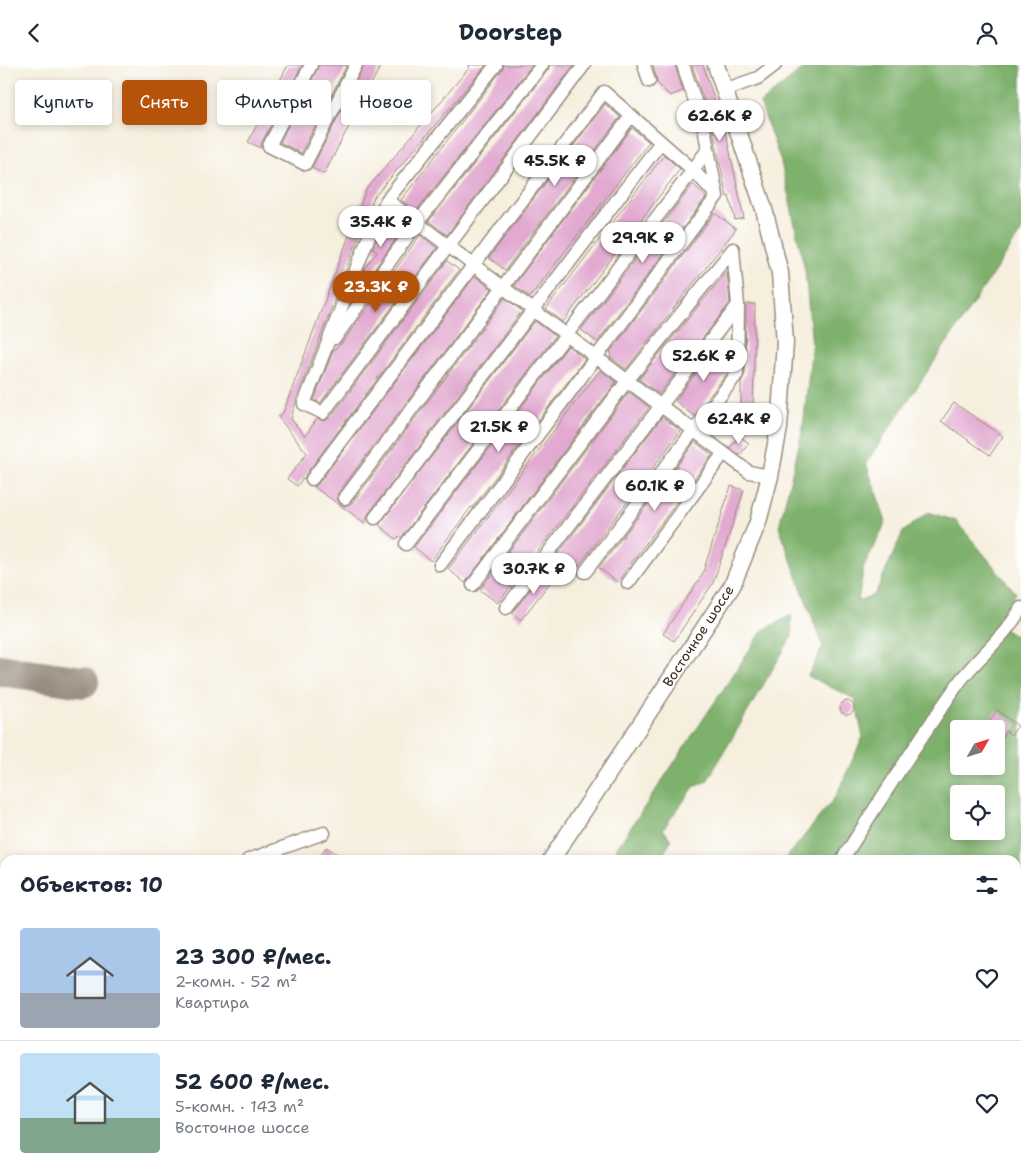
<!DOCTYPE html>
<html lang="ru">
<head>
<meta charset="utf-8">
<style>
	body { margin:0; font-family:"Shantell Sans",sans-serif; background:#f2f2f3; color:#1f2937; height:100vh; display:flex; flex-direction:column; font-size:19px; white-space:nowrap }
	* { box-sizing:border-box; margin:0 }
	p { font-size:16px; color:#747a83 }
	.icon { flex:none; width:28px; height:28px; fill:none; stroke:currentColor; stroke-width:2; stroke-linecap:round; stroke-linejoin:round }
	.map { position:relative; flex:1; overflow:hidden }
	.drawer { position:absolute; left:0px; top:790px; width:1021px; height:320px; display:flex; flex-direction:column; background:#fff; border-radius:15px 15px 0 0; box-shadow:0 2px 8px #0003 }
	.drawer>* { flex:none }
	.banner { position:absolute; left:15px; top:15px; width:500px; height:45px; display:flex; gap:10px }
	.needle { width:32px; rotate:51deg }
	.buttons { position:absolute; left:950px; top:655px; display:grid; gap:10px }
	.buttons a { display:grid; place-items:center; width:55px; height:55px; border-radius:5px; background:#fff; box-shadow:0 2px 8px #0003; font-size:25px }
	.price { position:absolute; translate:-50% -42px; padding:0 11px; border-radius:18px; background:#fff; color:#222; font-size:16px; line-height:32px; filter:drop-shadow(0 1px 2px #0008) }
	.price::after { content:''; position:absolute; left:50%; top:30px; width:15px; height:11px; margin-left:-8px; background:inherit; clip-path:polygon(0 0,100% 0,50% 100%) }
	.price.on { background:#b45309; color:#fff }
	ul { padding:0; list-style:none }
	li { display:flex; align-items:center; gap:15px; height:125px; padding:0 20px }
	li+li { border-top:1px solid #e0e1e3 }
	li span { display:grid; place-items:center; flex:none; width:140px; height:100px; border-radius:5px; color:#555 }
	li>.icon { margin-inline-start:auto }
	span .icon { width:60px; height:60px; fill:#fffc; stroke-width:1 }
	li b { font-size:21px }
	h2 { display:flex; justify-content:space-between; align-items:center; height:60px; padding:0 20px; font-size:21px }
	.tag { padding:0 18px; border-radius:5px; background:#fff; box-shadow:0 2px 8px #0003; font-size:18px; line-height:45px }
	.tag.on { background:#b45309; color:#fff }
	header { display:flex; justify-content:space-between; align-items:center; height:65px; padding:0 20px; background:#fff; font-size:22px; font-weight:700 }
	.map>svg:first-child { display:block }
	.green { fill:#9ece7c; stroke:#6c7c4d }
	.forest { fill:#7eb16c; stroke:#5c6e45; fill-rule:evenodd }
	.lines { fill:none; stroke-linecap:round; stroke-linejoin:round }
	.taxiway { stroke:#988c7e; stroke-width:32 }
	.building { fill:#e2aad0 }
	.minor-casing { stroke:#988c7e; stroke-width:15 }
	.major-casing { stroke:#988c7e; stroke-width:19 }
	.minor { stroke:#fff; stroke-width:12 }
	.major { stroke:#fff; stroke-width:16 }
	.labels { text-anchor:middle; stroke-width:4; stroke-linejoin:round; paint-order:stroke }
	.street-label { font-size:14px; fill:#3b2a1e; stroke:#fff }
</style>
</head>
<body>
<header><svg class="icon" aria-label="back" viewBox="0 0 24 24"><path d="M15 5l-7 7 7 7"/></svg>Doorstep<svg class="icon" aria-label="person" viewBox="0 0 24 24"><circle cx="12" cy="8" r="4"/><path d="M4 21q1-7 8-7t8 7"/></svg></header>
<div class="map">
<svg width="1021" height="1110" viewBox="0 0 1021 1110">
	<rect width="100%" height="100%" fill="#fff"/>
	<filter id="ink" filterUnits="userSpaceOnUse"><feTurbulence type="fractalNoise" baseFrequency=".02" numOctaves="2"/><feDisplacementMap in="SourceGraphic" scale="10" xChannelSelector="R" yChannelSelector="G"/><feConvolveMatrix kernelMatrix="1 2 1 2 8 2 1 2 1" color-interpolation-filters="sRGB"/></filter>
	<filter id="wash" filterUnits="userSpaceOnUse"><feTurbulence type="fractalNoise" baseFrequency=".0096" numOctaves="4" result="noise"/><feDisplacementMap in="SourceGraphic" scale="20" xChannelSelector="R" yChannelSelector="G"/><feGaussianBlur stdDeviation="1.12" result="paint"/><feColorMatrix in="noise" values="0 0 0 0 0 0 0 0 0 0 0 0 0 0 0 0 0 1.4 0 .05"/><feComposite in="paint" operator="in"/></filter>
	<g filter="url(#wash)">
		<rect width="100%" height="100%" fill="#f6efde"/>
		<path class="green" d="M 1016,959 L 1021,963 L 1021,997 L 1016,1002 Z
			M 783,1105 L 841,1105 L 838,1110 L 790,1110 Z"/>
		<path class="forest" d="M 808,0 L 1021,0 L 1021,167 L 866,398 L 886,457 L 864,501 L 858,536 L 875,529 L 903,467 L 928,447 L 956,456 L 1016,528 L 996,558 L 1021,574 L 1021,807 L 1016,814 L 1016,795 L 883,795 L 884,791 L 881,795 L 785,795 L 836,731 L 863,672 L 855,634 L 808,611 L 823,582 L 779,462 L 803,363 L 812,280 L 805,205 L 781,97 L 760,38 ZM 959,664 L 996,664 L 996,701 L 959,701 ZM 959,729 L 996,729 L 996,766 L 959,766 Z
			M 791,550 L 792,571 L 707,716 L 694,722 L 663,764 L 671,775 L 660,795 L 609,795 L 763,565 Z
			M 1021,878 L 1021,919 L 1016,916 L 1016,885 Z"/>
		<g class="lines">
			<path class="taxiway" d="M 0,605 L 83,617"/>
		</g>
		<g id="blocks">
			<path class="building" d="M 288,0 L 302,0 L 262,77 L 261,83 L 248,77 Z
				M 319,0 L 347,0 L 301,88 L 280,77 Z
				M 364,0 L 381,0 L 324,109 L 312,103 Z
				M 468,0 L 486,0 L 374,132 L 296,336 L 291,354 L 305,371 L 317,354 L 324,356 L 330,353 L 447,196 L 459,205 L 306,409 L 304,414 L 303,413 L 297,421 L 287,414 L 307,388 L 278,352 L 283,348 L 366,125 L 470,2 Z
				M 504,0 L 532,0 L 416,146 L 401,135 L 502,5 Z
				M 550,0 L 574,0 L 447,170 L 429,156 L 548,5 Z
				M 653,0 L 675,0 L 683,26 L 670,31 L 658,19 Z
				M 692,0 L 703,0 L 727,73 L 744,153 L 735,155 L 729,131 L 727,132 L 712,60 Z
				M 605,39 L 620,52 L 505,205 L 489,193 Z
				M 632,63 L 649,77 L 530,232 L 514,220 Z
				M 664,90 L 680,104 L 563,257 L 546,244 Z
				M 693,119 L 706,132 L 597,277 L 581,265 Z
				M 715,148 L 736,164 L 626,304 L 610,292 L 612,289 L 610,287 Z
				M 388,152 L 403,164 L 358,227 L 356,226 L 365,203 L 377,187 L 373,183 Z
				M 420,170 L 437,183 L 320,338 L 314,335 L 333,286 L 342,278 Z
				M 727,206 L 730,238 L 659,329 L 639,314 Z
				M 475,211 L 492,224 L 338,428 L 337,433 L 340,439 L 345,441 L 352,438 L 505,233 L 522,246 L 369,448 L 365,458 L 314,422 L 318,419 Z
				M 746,239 L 755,239 L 753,349 L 741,349 L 741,317 L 745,309 Z
				M 535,256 L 555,271 L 401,473 L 399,471 L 396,474 L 379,460 Z
				M 568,281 L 585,294 L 472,443 L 471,442 L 431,496 L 414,482 Z
				M 716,282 L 729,293 L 729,306 L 694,351 L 675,336 Z
				M 600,305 L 616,317 L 465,518 L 448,504 Z
				M 629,327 L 649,342 L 498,538 L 480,525 Z
				M 954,338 L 1003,371 L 990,390 L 941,356 Z
				M 662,352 L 681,366 L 577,503 L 558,489 Z
				M 739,371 L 749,378 L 740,390 L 730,383 Z
				M 695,377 L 712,390 L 617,517 L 599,503 Z
				M 731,421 L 744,425 L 713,518 L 674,576 L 663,569 L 702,510 Z
				M 546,504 L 555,511 L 521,555 L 512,548 Z
				M840 643a7 7 0 1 1 14 0a7 7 0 1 1-14 0Z
				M 997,645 L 1018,661 L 1011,670 L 1006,666 L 996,680 L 996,664 L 984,664 Z
				M 326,782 L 347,795 L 318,795 Z"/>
		</g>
	</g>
	<g filter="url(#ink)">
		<use href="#blocks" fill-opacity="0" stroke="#988c7e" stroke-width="1"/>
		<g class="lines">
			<g class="minor-casing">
				<path id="minor" d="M 311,0 L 269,81 L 305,99 L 356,0
					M 496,0 L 387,135 L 367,176 L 304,339 L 323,348 L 584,0
					M 644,0 L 649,16
					M 724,25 L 758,13 L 775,0
					M 387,135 L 749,407 L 770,411
					M 335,273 L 417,158 L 542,0
					M 312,414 L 604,27 L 693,105 L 708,84
					M 345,433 L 631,51
					M 375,453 L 661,77
					M 406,479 L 693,105 L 717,131
					M 440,500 L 717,131 L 704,63 L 683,0
					M 585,507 L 737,309 L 738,240
					M 628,518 L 723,389
					M 473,520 L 627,316 L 733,184
					M 506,543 L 738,240 L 733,184
					M 248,795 L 324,768
					M 842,795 C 880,735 919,674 960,616 C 979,591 1006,571 1021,543
					M 1016,1021 L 1021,1017
					M 590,1105 L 595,1110
					M 927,1105 L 931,1110
					M 147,1110 L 149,1105
					M 411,1110 L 414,1105
					M 468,1110 L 471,1105"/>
			</g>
			<g class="major-casing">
				<path id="major" d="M 551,795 L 732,521 L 758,457 L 770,411 L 779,363 L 785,278 L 780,208 L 764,144 L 716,0
					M 347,1110 L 350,1105"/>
			</g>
			<use href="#minor" class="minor"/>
			<use href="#major" class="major"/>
		</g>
	</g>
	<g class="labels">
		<g class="street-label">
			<text transform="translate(698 571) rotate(-57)" y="5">Восточное шоссе</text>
		</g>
	</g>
</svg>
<div class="buttons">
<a><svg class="needle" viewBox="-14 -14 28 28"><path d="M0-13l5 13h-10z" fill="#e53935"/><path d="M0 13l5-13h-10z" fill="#747a83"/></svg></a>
<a><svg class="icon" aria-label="locate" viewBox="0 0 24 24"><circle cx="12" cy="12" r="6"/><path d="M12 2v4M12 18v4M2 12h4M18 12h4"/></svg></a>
</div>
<b class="price" style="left:720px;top:77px">62.6K ₽</b>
<b class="price" style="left:555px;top:122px">45.5K ₽</b>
<b class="price" style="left:381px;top:183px">35.4K ₽</b>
<b class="price" style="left:643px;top:199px">29.9K ₽</b>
<b class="price on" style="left:376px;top:248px">23.3K ₽</b>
<b class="price" style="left:704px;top:317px">52.6K ₽</b>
<b class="price" style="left:739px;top:380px">62.4K ₽</b>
<b class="price" style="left:499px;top:388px">21.5K ₽</b>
<b class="price" style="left:655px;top:447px">60.1K ₽</b>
<b class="price" style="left:534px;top:530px">30.7K ₽</b>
<div class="banner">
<a class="tag">Купить</a>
<a class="tag on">Снять</a>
<a class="tag">Фильтры</a>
<a class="tag">Новое</a>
</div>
<section class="drawer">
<h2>Объектов: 10<svg class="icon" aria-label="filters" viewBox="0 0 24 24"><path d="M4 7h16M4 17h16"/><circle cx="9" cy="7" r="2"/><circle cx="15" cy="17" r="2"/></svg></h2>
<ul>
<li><span style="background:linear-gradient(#a9c7e8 65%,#9aa5b1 0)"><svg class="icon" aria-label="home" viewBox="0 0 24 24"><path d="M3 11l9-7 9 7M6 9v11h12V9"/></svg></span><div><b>23 300 ₽/мес.</b><p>2-комн. · 52 m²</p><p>Квартира</p></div><svg class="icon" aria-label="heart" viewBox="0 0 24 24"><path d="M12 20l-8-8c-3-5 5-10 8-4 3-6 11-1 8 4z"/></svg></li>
<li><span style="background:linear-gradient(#bfe0f5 65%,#7fa58c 0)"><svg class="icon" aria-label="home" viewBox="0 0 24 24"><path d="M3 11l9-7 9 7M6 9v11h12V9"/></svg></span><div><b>52 600 ₽/мес.</b><p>5-комн. · 143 m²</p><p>Восточное шоссе</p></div><svg class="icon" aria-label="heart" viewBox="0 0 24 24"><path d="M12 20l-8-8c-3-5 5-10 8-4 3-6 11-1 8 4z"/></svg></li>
</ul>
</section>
</div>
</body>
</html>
